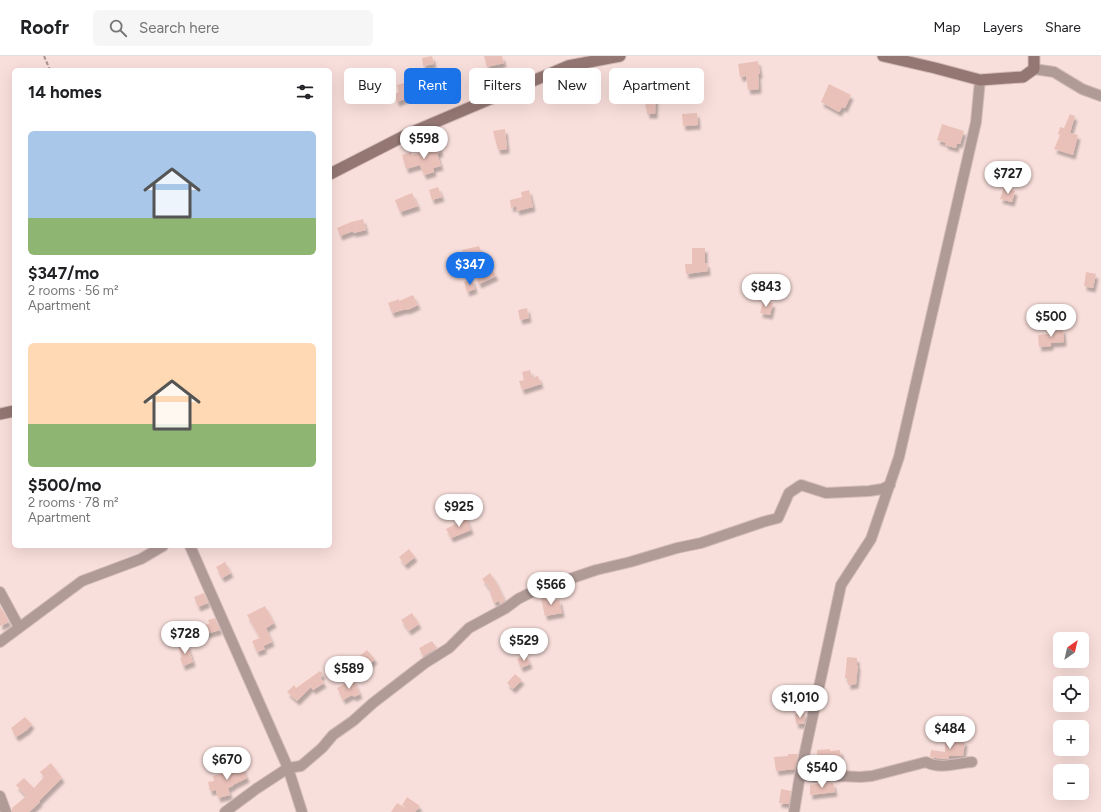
<!DOCTYPE html>
<html lang="en">
<head>
<meta charset="utf-8">
<style>
	body { margin:0; font-family:Figtree,sans-serif; background:#f6f6f6; color:#202124; height:100vh; display:flex; flex-direction:column; font-size:15px; white-space:nowrap }
	* { box-sizing:border-box; margin:0 }
	p { font-size:13px; color:#757577 }
	.icon { flex:none; width:22px; height:22px; fill:none; stroke:currentColor; stroke-width:2; stroke-linecap:round; stroke-linejoin:round }
	.map { position:relative; flex:1; overflow:hidden }
	.side { position:absolute; left:12px; top:12px; width:320px; height:480px; display:flex; flex-direction:column; background:#fff; border-radius:6px; box-shadow:0 4px 16px #0002 }
	.side>* { flex:none }
	.banner { position:absolute; left:344px; top:12px; width:380px; height:36px; display:flex; gap:8px }
	.needle { width:26px; rotate:34deg }
	.buttons { position:absolute; left:1053px; top:576px; display:grid; gap:8px }
	.buttons a { display:grid; place-items:center; width:36px; height:36px; border-radius:6px; background:#fff; box-shadow:0 4px 16px #0002; font-size:20px }
	.price { position:absolute; translate:-50% -34px; padding:0 9px; border-radius:14px; background:#fff; color:#222; font-size:13px; line-height:26px; filter:drop-shadow(0 1px 2px #0008) }
	.price::after { content:''; position:absolute; left:50%; top:24px; width:12px; height:9px; margin-left:-6px; background:inherit; clip-path:polygon(0 0,100% 0,50% 100%) }
	.price.current { background:#1a73e8; color:#fff }
	ul { padding:0; list-style:none }
	li { display:grid; align-content:center; gap:8px; height:212px; padding:0 16px }
	li span { display:grid; place-items:center; height:124px; border-radius:6px; color:#555 }
	li>.icon { margin-inline-start:auto }
	span .icon { width:72px; height:72px; fill:#fffc; stroke-width:1 }
	li b { font-size:17px }
	h2 { display:flex; justify-content:space-between; align-items:center; height:48px; padding:0 16px; font-size:17px }
	.pill { padding:0 14px; border-radius:6px; background:#fff; box-shadow:0 4px 16px #0002; font-size:14px; line-height:36px }
	.pill.current { background:#1a73e8; color:#fff }
	header { display:flex; align-items:center; gap:24px; box-sizing:border-box; height:56px; padding:0 20px; background:#fff; border-bottom:1px solid #e0e0e0 }
	header strong { font-size:19px }
	nav { display:flex; gap:22px; margin-inline-start:auto; font-size:14px }
	.search { width:280px; height:36px; background:#f6f6f6; display:flex; align-items:center; gap:10px; box-sizing:border-box; padding:0 14px; border-radius:6px; color:#757577; font-size:15px }
	.map>svg:first-child { display:block }
	.building { fill:#eac1b9; filter:url(#shadow) }
	.lines { fill:none; stroke-linecap:round; stroke-linejoin:round }
	.minor-casing { stroke:#d5bdba; stroke-width:12 }
	.secondary-casing { stroke:#d5bdba; stroke-width:13 }
	.path { stroke:#a7928e; stroke-width:2; stroke-dasharray:4 2; stroke-linecap:butt }
	.minor { stroke:#b09b97; stroke-width:10 }
	.secondary { stroke:#947772; stroke-width:11 }
</style>
</head>
<body>
<header>
<strong>Roofr</strong>
<div class="search"><svg class="icon" aria-label="search" viewBox="0 0 24 24"><circle cx="10" cy="10" r="6"/><path d="M15 15l6 6"/></svg>Search here</div>
<nav><a>Map</a><a>Layers</a><a>Share</a></nav>
</header>
<div class="map">
<svg width="1101" height="756" viewBox="0 0 1101 756">
	<defs>
		<filter id="shadow"><feDropShadow dx="2.5" dy="4.5" stdDeviation="1" flood-color="#0004"/></filter>
	</defs>
	<rect width="100%" height="100%" fill="#f9dfdb"/>
	<path class="building" d="M 432,0 L 434,8 L 423,10 L 422,2 Z
		M 484,0 L 502,0 L 504,7 L 487,11 Z
		M 758,5 L 760,18 L 758,18 L 759,33 L 748,34 L 746,20 L 740,21 L 738,8 Z
		M 408,26 L 412,40 L 397,46 L 394,38 L 399,36 L 397,29 Z
		M 829,28 L 851,39 L 845,52 L 842,51 L 839,56 L 821,46 Z
		M 644,33 L 656,33 L 655,58 L 647,58 L 646,48 L 644,48 Z
		M 697,57 L 698,69 L 683,70 L 682,58 Z
		M 1070,58 L 1075,60 L 1070,77 L 1078,79 L 1073,99 L 1054,93 L 1060,79 L 1058,78 L 1060,71 L 1064,72 Z
		M 942,68 L 964,75 L 960,88 L 957,87 L 956,92 L 945,89 L 946,87 L 937,84 Z
		M 505,73 L 507,93 L 498,94 L 493,75 Z
		M 438,89 L 441,96 L 437,98 L 441,110 L 433,112 L 434,116 L 424,119 L 420,109 L 406,113 L 402,99 L 411,96 L 412,99 L 431,94 L 430,91 Z
		M 438,131 L 442,141 L 432,144 L 429,134 Z
		M 1004,131 L 1015,135 L 1012,146 L 1000,143 Z
		M 529,134 L 533,151 L 517,155 L 516,150 L 511,152 L 510,144 L 522,141 L 521,136 Z
		M 412,137 L 418,150 L 400,156 L 395,144 Z
		M 363,163 L 366,174 L 353,177 L 353,175 L 340,180 L 337,172 L 351,166 Z
		M 479,190 L 483,200 L 465,205 L 462,194 Z
		M 692,192 L 705,192 L 705,207 L 707,207 L 708,215 L 686,218 L 685,208 L 692,208 Z
		M 491,212 L 496,220 L 479,228 L 475,219 Z
		M 1086,216 L 1096,218 L 1093,232 L 1084,230 Z
		M 472,223 L 475,233 L 467,236 L 464,226 Z
		M 413,239 L 418,249 L 407,254 L 406,253 L 392,257 L 388,247 L 399,243 L 399,245 Z
		M 763,245 L 773,247 L 770,259 L 760,257 Z
		M 527,252 L 529,262 L 520,264 L 518,254 Z
		M 1054,273 L 1063,273 L 1064,286 L 1051,287 L 1051,290 L 1039,291 L 1038,279 L 1054,277 Z
		M 530,314 L 532,322 L 538,320 L 541,328 L 522,334 L 519,325 L 524,324 L 522,316 Z
		M 466,461 L 471,474 L 451,482 L 446,473 L 457,467 L 457,465 Z
		M 409,493 L 415,501 L 405,509 L 399,501 Z
		M 225,506 L 231,517 L 222,522 L 216,511 Z
		M 490,517 L 495,524 L 505,545 L 500,548 L 499,545 L 494,547 L 490,537 L 492,536 L 482,523 Z
		M 204,537 L 208,547 L 198,551 L 194,541 Z
		M 553,540 L 554,545 L 559,543 L 562,557 L 545,560 L 541,542 Z
		M 0,550 L 9,566 L 0,570 Z
		M 265,550 L 274,567 L 266,572 L 272,586 L 263,590 L 265,593 L 257,596 L 252,585 L 260,582 L 247,559 Z
		M 412,557 L 419,568 L 409,575 L 401,564 Z
		M 215,562 L 220,574 L 206,578 L 204,569 L 209,568 L 208,564 Z
		M 432,585 L 437,592 L 423,600 L 419,592 Z
		M 187,588 L 193,606 L 183,610 L 180,602 L 182,601 L 178,590 Z
		M 367,594 L 375,603 L 358,619 L 350,608 Z
		M 526,599 L 530,608 L 521,612 L 517,603 Z
		M 847,601 L 857,602 L 857,609 L 858,609 L 856,628 L 848,629 L 848,623 L 845,622 Z
		M 320,615 L 323,618 L 320,621 L 324,627 L 313,634 L 311,631 L 297,645 L 287,636 L 294,629 L 296,632 Z
		M 515,618 L 522,624 L 513,633 L 507,627 Z
		M 353,623 L 360,638 L 354,641 L 352,639 L 343,644 L 337,632 Z
		M 805,657 L 804,668 L 796,668 L 795,658 Z
		M 25,661 L 32,668 L 27,674 L 16,681 L 11,672 Z
		M 965,685 L 963,700 L 949,700 L 949,703 L 943,703 L 930,701 L 931,694 L 945,696 L 945,686 Z
		M 830,693 L 830,695 L 840,694 L 843,711 L 833,713 L 832,709 L 818,710 L 817,694 Z
		M 788,698 L 798,698 L 795,713 L 776,715 L 774,701 L 788,700 Z
		M 51,707 L 62,722 L 39,745 L 40,746 L 29,756 L 12,756 L 12,752 L 26,740 L 16,729 L 24,722 L 34,732 L 44,721 L 40,716 Z
		M 242,710 L 247,722 L 233,729 L 233,730 L 228,732 L 230,739 L 218,742 L 216,734 L 210,735 L 208,726 L 214,725 L 213,720 L 224,717 Z
		M 822,727 L 833,727 L 835,736 L 810,739 L 810,729 Z
		M 781,733 L 791,735 L 789,748 L 779,747 Z
		M 407,741 L 420,750 L 415,756 L 391,756 L 397,747 L 411,755 L 402,749 Z"/>
	<g class="lines">
		<g class="minor-casing">
			<path id="minor" d="M 1034,13 L 1054,16 L 1082,33 L 1101,40
				M 190,490 L 288,712 L 302,756
				M 0,536 L 19,571
				M 0,586 L 82,525 L 141,503 L 163,490
				M 800,719 L 816,721 L 840,720 L 860,721 L 872,720 L 926,706 C 941,714 956,707 972,706
				M 0,740 L 6,756
				M 225,756 L 256,733 L 288,712 L 301,710 L 322,692 L 333,679 L 353,665 L 373,647 L 425,607 L 449,592 L 469,572 L 506,552 L 518,543 L 534,535 L 596,514 L 630,506 L 677,492 L 701,487 L 763,466 L 778,462 L 789,437 L 801,429 L 826,437 L 869,435 L 882,433 L 890,429
				M 794,756 L 800,719 L 841,529 L 871,483 L 899,401 L 976,66 L 980,24"/>
		</g>
		<g class="secondary-casing">
			<path id="secondary" d="M 883,0 L 935,12 L 980,24 L 1023,21 L 1034,13 L 1034,0
				M 330,118 L 410,77 L 568,10 L 620,0
				M 0,358 L 14,355"/>
		</g>
		<path class="path" d="M 44,0 L 50,14"/>
		<use href="#minor" class="minor"/>
		<use href="#secondary" class="secondary"/>
	</g>
</svg>
<div class="buttons">
<a><svg class="needle" viewBox="-14 -14 28 28"><path d="M0-13l5 13h-10z" fill="#e53935"/><path d="M0 13l5-13h-10z" fill="#757577"/></svg></a>
<a><svg class="icon" aria-label="locate" viewBox="0 0 24 24"><circle cx="12" cy="12" r="6"/><path d="M12 2v4M12 18v4M2 12h4M18 12h4"/></svg></a>
<a>+</a>
<a>−</a>
</div>
<b class="price" style="left:424px;top:104px">$598</b>
<b class="price" style="left:1008px;top:139px">$727</b>
<b class="price current" style="left:470px;top:230px">$347</b>
<b class="price" style="left:766px;top:252px">$843</b>
<b class="price" style="left:1051px;top:282px">$500</b>
<b class="price" style="left:459px;top:472px">$925</b>
<b class="price" style="left:551px;top:550px">$566</b>
<b class="price" style="left:185px;top:599px">$728</b>
<b class="price" style="left:524px;top:606px">$529</b>
<b class="price" style="left:349px;top:634px">$589</b>
<b class="price" style="left:800px;top:663px">$1,010</b>
<b class="price" style="left:950px;top:694px">$484</b>
<b class="price" style="left:227px;top:725px">$670</b>
<b class="price" style="left:822px;top:733px">$540</b>
<div class="banner">
<a class="pill">Buy</a>
<a class="pill current">Rent</a>
<a class="pill">Filters</a>
<a class="pill">New</a>
<a class="pill">Apartment</a>
</div>
<section class="side">
<h2>14 homes<svg class="icon" aria-label="filters" viewBox="0 0 24 24"><path d="M4 7h16M4 17h16"/><circle cx="9" cy="7" r="2"/><circle cx="15" cy="17" r="2"/></svg></h2>
<ul>
<li><span style="background:linear-gradient(#a9c7e8 70%,#8fb573 0)"><svg class="icon" aria-label="home" viewBox="0 0 24 24"><path d="M3 11l9-7 9 7M6 9v11h12V9"/></svg></span><div><b>$347/mo</b><p>2 rooms · 56 m²</p><p>Apartment</p></div></li>
<li><span style="background:linear-gradient(#ffd9b3 65%,#8fb573 0)"><svg class="icon" aria-label="home" viewBox="0 0 24 24"><path d="M3 11l9-7 9 7M6 9v11h12V9"/></svg></span><div><b>$500/mo</b><p>2 rooms · 78 m²</p><p>Apartment</p></div></li>
</ul>
</section>
</div>
</body>
</html>
